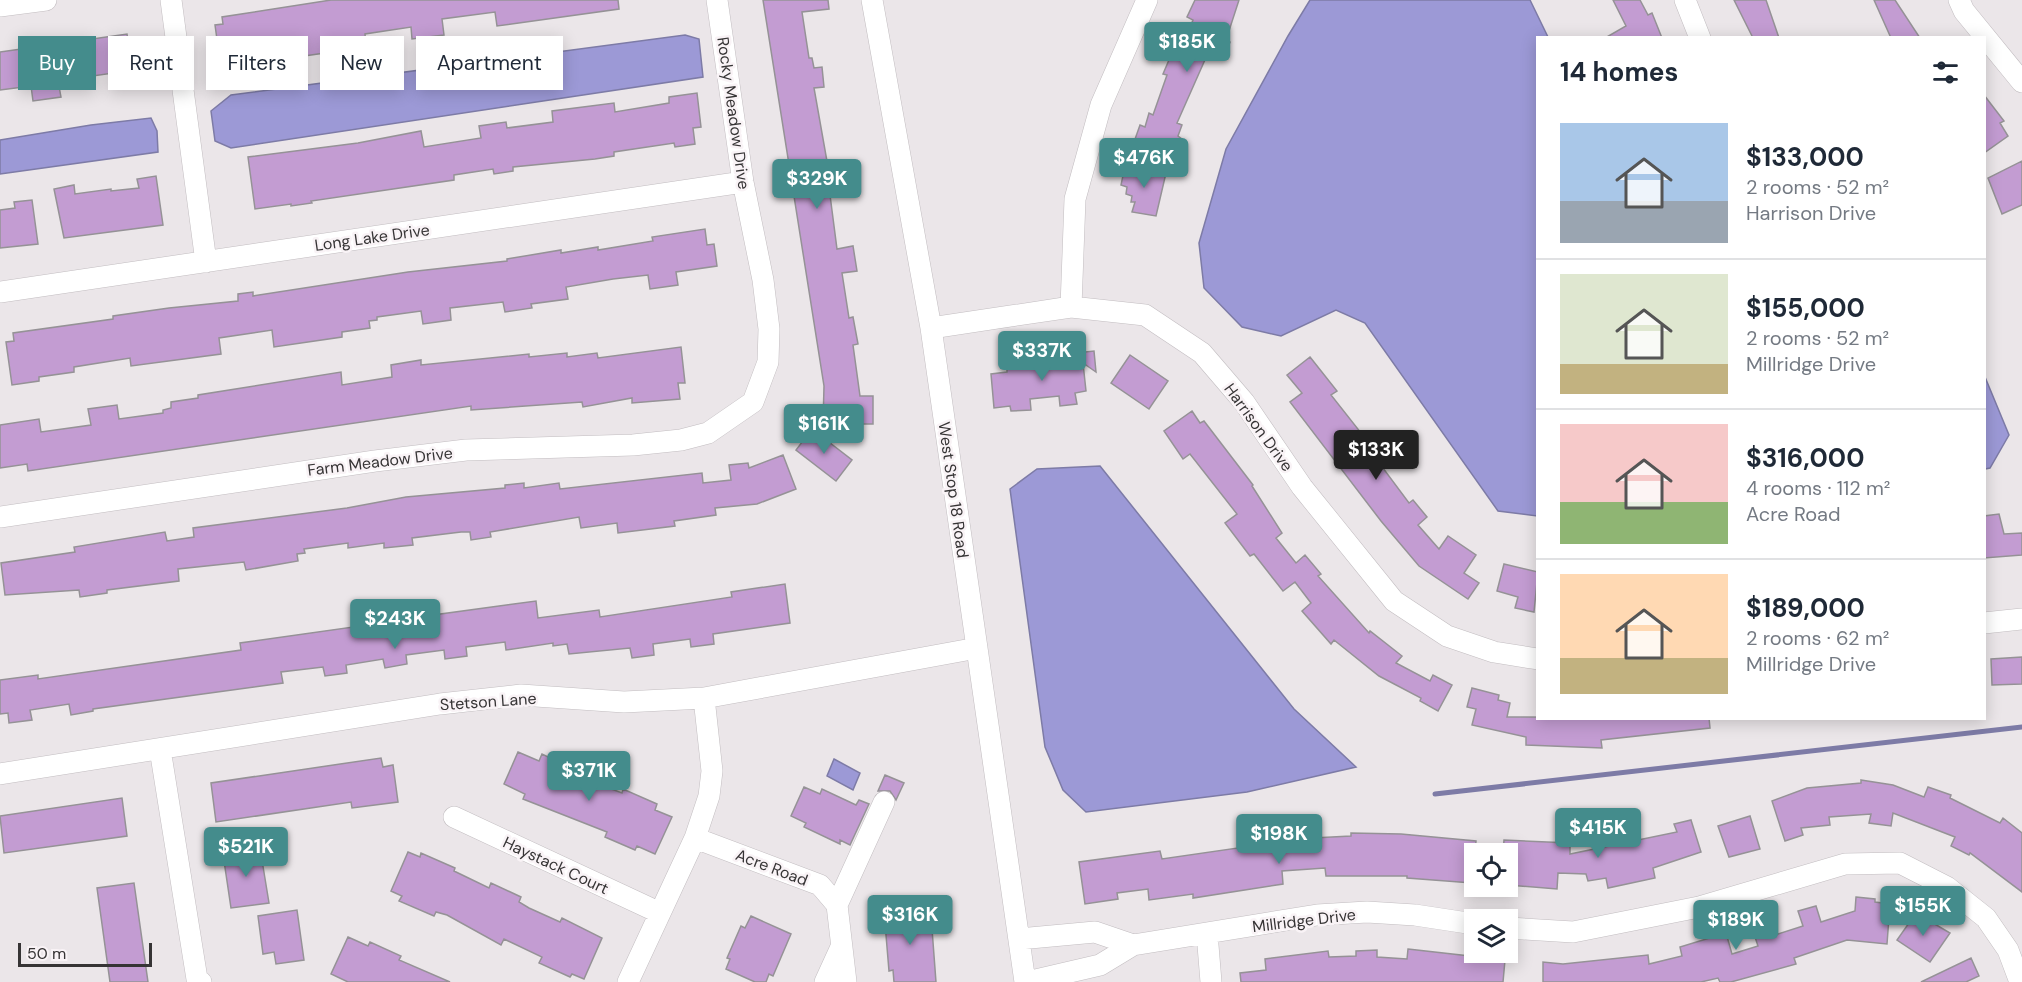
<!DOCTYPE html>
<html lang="en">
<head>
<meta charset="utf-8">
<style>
	body { margin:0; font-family:"DM Sans",sans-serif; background:#f2f2f3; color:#1f2937; height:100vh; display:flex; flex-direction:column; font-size:22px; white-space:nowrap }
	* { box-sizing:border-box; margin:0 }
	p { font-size:20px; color:#747a83 }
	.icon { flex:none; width:33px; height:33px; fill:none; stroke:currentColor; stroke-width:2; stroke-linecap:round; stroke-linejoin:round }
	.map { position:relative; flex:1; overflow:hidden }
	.side { position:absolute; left:1536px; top:36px; width:450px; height:684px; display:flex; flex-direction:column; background:#fff; border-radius:0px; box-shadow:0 3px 15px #0003 }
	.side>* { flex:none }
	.hud { position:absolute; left:18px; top:36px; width:570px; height:54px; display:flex; gap:12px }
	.fabs { position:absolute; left:1464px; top:843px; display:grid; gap:12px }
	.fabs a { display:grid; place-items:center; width:54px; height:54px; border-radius:0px; background:#fff; box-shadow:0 3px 15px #0003; font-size:30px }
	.scale { position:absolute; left:18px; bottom:15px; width:134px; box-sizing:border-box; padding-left:6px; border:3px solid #363435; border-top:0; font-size:16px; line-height:21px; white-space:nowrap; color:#363435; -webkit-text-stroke:4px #f9f3f6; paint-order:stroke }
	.price { position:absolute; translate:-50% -51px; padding:0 14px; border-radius:6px; background:#448c8c; color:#fff; font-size:20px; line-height:39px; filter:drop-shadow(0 2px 3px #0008) }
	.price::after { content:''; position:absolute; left:50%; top:36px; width:18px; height:14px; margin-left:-9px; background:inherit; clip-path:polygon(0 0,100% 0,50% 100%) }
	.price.active { background:#222; color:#fff }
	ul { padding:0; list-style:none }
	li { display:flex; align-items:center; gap:18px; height:150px; padding:0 24px }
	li+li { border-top:2px solid #e0e1e3 }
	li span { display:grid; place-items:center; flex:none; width:168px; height:120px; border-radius:0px; color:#555 }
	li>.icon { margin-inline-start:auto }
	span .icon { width:72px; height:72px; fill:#fffc; stroke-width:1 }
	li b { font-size:26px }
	h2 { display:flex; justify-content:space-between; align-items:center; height:72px; padding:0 24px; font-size:26px }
	.chip { padding:0 21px; border-radius:0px; background:#fff; box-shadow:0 3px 15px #0003; font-size:21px; line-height:54px }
	.chip.active { background:#448c8c; color:#fff }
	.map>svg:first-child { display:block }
	.water { fill:#9c99d6; stroke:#7d7ba6; stroke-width:1.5 }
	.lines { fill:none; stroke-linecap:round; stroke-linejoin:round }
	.stream { stroke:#7d7ba6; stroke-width:5 }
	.building { fill:#c39cd2; stroke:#959296; stroke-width:1.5 }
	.minor-casing { stroke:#c2bdc0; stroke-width:22 }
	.minor { stroke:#fff; stroke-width:21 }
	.labels { text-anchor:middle; stroke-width:5; stroke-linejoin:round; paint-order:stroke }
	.street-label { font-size:16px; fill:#363435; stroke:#f9f3f6 }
</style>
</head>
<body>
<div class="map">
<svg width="2022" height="982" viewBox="0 0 2022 982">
	<rect width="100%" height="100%" fill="#ebe6e9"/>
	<path class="water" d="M 1310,0 L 1530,0 L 1548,37 L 1538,38 L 1537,516 L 1498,511 L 1365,323 L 1336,310 L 1281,336 L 1242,327 L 1204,288 L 1199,243 L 1226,149 L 1288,36 Z
		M 685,35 L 699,39 L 703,77 L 231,148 L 215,141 L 211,111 L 231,95 Z
		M 151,118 L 157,131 L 158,152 L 0,174 L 0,140 L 91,125 Z
		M 1985,377 L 2009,435 L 1990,468 L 1985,469 Z
		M 1100,466 L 1294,709 L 1356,767 L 1247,792 L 1086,812 L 1063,790 L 1045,747 L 1010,489 L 1037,469 Z
		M 834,759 L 860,773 L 853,790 L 827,776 Z"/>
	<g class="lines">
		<path class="stream" d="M 1435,794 L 2022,727"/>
	</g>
	<path class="building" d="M 331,0 L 618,0 L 619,9 L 497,26 L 495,12 L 442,19 L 444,35 L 412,39 L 411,27 L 365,34 L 366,47 L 221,68 L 215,25 L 223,24 L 222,17 Z
		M 763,0 L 828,0 L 829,9 L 802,12 L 809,58 L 812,58 L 814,68 L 822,67 L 824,87 L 814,88 L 828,167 L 837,165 L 840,185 L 831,187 L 833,195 L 830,195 L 837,249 L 853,246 L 857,271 L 842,273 L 849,318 L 853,317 L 858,344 L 853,345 L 860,396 L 873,396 L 873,424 L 823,424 L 824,386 Z
		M 1195,0 L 1239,0 L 1226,40 L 1230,42 L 1223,59 L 1208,53 L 1177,123 L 1182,125 L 1178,136 L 1182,139 L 1174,159 L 1134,142 L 1140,125 L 1145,127 L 1149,113 L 1153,115 L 1167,75 L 1163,74 L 1172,53 L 1178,55 L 1193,20 L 1187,17 Z
		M 1613,0 L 1640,0 L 1648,15 L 1652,13 L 1662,38 L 1605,38 L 1626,26 Z
		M 1734,0 L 1766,0 L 1779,38 L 1753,38 Z
		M 1874,0 L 1895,0 L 1920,38 L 1891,38 Z
		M 127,34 L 128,41 L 135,40 L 141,83 L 114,86 L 113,73 L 58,81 L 61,97 L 33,101 L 31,86 L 0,90 L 0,52 Z
		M 697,93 L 701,127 L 693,128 L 695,144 L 675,147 L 674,143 L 614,152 L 614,156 L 595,159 L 513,167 L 513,171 L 494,174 L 493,169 L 454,175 L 454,180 L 311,201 L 312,203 L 291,206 L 291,204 L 255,209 L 248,157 L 358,143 L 421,131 L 424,147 L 481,138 L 479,126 L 506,122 L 507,128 L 553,122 L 552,111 L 614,103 L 615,112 L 669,103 L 669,97 Z
		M 1984,95 L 2004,121 L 2000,123 L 2008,136 L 1984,153 Z
		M 2022,161 L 2022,205 L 2002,214 L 1988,178 Z
		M 1125,166 L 1166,173 L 1156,216 L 1132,212 L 1135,202 L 1131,202 L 1132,196 L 1126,194 L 1127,187 L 1121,185 Z
		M 156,176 L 163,225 L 64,238 L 54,189 L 74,185 L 75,194 L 111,189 L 111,191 L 139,188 L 137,179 Z
		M 32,200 L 38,244 L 0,248 L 0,210 L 15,208 L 14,202 Z
		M 705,229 L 707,245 L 714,244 L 717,266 L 676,272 L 678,285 L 650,289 L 648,275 L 613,279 L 566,287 L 568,299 L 531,304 L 532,308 L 505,312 L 503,302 L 450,308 L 451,320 L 423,324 L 421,311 L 377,317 L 377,320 L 369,321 L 370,328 L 342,332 L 342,337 L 274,347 L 272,330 L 219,338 L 221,354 L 131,366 L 130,358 L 74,367 L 74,372 L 39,377 L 39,381 L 12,385 L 6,342 L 14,341 L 13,333 L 113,319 L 113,316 L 169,308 L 238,301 L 238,294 L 253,292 L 253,296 L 408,272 L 507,261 L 507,259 L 561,250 L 561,253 L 598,247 L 598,250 L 653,241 L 652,237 Z
		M 681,347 L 685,383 L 678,383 L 680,399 L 632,403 L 632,398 L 583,407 L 582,402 L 471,410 L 471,406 L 28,471 L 27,464 L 0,468 L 0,425 L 39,419 L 41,432 L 91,425 L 88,409 L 117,405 L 119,419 L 163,413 L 163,410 L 171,408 L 171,402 L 198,398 L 198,395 L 341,372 L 342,385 L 392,377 L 391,365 L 421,360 L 421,365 L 529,354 L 529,357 L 567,353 L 567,357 L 597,353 L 598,358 Z
		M 1094,351 L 1096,372 L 1083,363 L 1086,391 L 1075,393 L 1077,404 L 1060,406 L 1059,396 L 1030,399 L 1031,410 L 1011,411 L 1010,406 L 994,408 L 991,374 L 1007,372 L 1007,366 L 1047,362 L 1067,358 L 1067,354 Z
		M 1130,355 L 1168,381 L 1149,409 L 1111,383 Z
		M 1310,357 L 1337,391 L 1331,395 L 1365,438 L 1362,440 L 1409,503 L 1413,500 L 1427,517 L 1418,525 L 1439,549 L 1448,536 L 1476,555 L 1464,573 L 1479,583 L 1468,599 L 1419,566 L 1381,521 L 1290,402 L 1302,393 L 1287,375 Z
		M 1192,411 L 1200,423 L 1204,421 L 1253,485 L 1252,486 L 1282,533 L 1276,538 L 1296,563 L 1305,555 L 1321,574 L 1318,576 L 1369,633 L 1370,631 L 1402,656 L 1396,663 L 1430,681 L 1433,675 L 1452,685 L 1438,711 L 1420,701 L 1421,698 L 1379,676 L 1334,640 L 1331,644 L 1302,611 L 1311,603 L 1295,582 L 1283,591 L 1254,554 L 1250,556 L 1225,523 L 1237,514 L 1190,454 L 1183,459 L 1164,431 Z
		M 812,429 L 852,460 L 836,481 L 796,450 Z
		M 783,455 L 796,489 L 757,504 L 715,508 L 716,515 L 674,521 L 675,526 L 618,533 L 617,523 L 581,528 L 579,517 L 490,532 L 491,537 L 471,540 L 470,532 L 461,532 L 412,538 L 413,545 L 384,548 L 384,543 L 348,548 L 348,543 L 304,549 L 305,553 L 297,554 L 298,561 L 246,570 L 244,562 L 178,569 L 179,581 L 107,590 L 107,593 L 80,597 L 79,590 L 5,595 L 1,563 L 75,552 L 74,547 L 165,532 L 167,541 L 194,537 L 193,528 L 347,508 L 406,497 L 505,488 L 505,485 L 524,483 L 524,488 L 559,483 L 560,489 L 702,473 L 703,483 L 731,480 L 729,465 L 748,463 L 749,468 Z
		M 1999,514 L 2004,534 L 2022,533 L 2022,555 L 1984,558 L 1984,516 Z
		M 1504,564 L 1538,572 L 1534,612 L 1515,608 L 1518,597 L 1497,591 Z
		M 785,584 L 790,623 L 713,634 L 714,644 L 691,647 L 690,639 L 653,644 L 654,655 L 632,658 L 630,648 L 569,654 L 567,644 L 553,646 L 553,643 L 506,650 L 505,642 L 466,647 L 467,656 L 445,659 L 444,650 L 406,655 L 407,664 L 385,668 L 383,659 L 346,665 L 347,673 L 325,676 L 323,667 L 281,672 L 283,683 L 93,709 L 93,711 L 71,715 L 69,704 L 30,710 L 32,720 L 9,723 L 8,713 L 0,714 L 0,680 L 38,675 L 38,679 L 241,650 L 240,643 L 353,627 L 354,633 L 426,622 L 426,616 L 536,601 L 538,618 L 599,610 L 600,617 L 732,597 L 731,592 Z
		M 2022,657 L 2022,684 L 1992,685 L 1991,659 Z
		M 1472,688 L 1499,695 L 1498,700 L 1510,703 L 1507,717 L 1709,718 L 1710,728 L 1601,740 L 1602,748 L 1526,745 L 1526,737 L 1472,725 L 1476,709 L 1467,707 Z
		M 518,752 L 539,761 L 542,754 L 573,769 L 570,772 L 606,787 L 622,793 L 623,789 L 657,804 L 655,810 L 672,817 L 655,854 L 637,846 L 635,850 L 605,837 L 607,832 L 523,799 L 525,794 L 504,784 Z
		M 381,758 L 383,767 L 393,765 L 398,802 L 352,808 L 351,802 L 216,822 L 211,783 Z
		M 885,775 L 904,783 L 896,800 L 890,791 L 878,791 Z
		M 1861,780 L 1893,785 L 1924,797 L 1928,787 L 1951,795 L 1950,798 L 2000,823 L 2003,818 L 2022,833 L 2022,892 L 1970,853 L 1969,855 L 1951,846 L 1955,837 L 1893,813 L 1891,826 L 1869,823 L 1871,814 L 1829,817 L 1830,825 L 1801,828 L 1803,835 L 1785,841 L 1772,801 L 1807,788 L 1861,783 Z
		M 804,787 L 820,794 L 822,789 L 856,805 L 859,800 L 869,804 L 850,845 L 840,840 L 840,844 L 804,827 L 806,823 L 791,816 Z
		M 122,798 L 127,836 L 4,853 L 0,816 Z
		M 1750,816 L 1760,849 L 1729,857 L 1718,826 Z
		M 1691,820 L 1701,852 L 1653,868 L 1655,878 L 1608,888 L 1606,878 L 1588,881 L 1586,874 L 1558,873 L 1557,889 L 1508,885 L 1508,854 L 1503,854 L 1504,840 L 1570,843 L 1570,854 L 1677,832 L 1674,824 Z
		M 1351,833 L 1401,834 L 1476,841 L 1472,883 L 1407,878 L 1407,876 L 1326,876 L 1325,868 L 1282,871 L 1283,884 L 1193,898 L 1193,894 L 1149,900 L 1148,889 L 1117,893 L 1118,899 L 1085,904 L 1079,862 L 1160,851 L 1162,859 L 1259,845 L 1258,841 L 1292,836 L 1293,839 L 1351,836 Z
		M 260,848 L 269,903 L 231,908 L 223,854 Z
		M 408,852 L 420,857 L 421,853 L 455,868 L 454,871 L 489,888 L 491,883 L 521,897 L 519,902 L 529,908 L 560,922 L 562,918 L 602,938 L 584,979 L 572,974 L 570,977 L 539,963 L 542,957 L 504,939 L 501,945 L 447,915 L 436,912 L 434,916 L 399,901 L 402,896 L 391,891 Z
		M 134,883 L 148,982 L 110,982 L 97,888 Z
		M 1856,897 L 1875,899 L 1875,902 L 1890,904 L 1887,944 L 1847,940 L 1794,958 L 1796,964 L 1731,982 L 1720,982 L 1718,978 L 1701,982 L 1543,982 L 1543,962 L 1563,964 L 1648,955 L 1649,964 L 1682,956 L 1680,947 L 1726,933 L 1732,954 L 1758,946 L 1751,925 L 1770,919 L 1775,935 L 1803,926 L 1798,911 L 1816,906 L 1821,922 L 1855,911 Z
		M 924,906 L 927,930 L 932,929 L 936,982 L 894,982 L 893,970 L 889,971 L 884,911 Z
		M 297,910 L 304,960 L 276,964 L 274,952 L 263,954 L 258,916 Z
		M 1916,913 L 1950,933 L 1930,962 L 1897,940 Z
		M 751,916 L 791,934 L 773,976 L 769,974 L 766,982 L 755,982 L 726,969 L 730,959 L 727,958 L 741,926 L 745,928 Z
		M 348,937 L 368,946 L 370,942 L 401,956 L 399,960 L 450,982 L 348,982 L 331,974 Z
		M 1408,949 L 1505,960 L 1503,982 L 1241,982 L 1240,973 L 1266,970 L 1265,959 L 1328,951 L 1329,957 L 1356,956 L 1356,951 L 1377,950 L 1377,957 L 1407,959 Z
		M 1971,958 L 1979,976 L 1966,982 L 1921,982 Z"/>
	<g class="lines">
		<g class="minor-casing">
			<path id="minor" d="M 171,0 L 206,262
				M 872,0 L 931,328 L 1025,982
				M 1685,0 L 1700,38
				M 1959,0 L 1964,11 L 2022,82
				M 0,6 L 46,0
				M 0,292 L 743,182
				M 1071,307 L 1075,199 L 1101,105 L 1147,0
				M 931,328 L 1071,307 L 1145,315 L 1202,353 L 1244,402 L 1302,487 L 1394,601 L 1447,636 L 1494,652 L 1538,659
				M 0,517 L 375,461 L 466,450 L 633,445 L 681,440 L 708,433 L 753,402 L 768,362 L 769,329 L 763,280 L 743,182 L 717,0
				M 1984,623 L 2022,619
				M 160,749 L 197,979 L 201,982
				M 0,774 L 440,704 L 521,695 L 624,702 L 704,698 L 977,648
				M 454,817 L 658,912
				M 695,838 L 820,885 L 837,905 L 846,982
				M 837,905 L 884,802
				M 1508,928 L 1573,932 L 1699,907 L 1845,864 L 1900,863 L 1947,887 L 1986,918 L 2008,950 L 2020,982
				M 1207,933 L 1211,982
				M 1019,939 L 1095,932 L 1133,945
				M 628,982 L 695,838 L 709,796 L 712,771 L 704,698
				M 825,982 L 841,947
				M 1027,982 L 1100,965 L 1133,945 L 1317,915 L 1367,912 L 1415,915 L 1474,924"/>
		</g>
		<use href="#minor" class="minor"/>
	</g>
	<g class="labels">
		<g class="street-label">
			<text transform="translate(734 113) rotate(82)" y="6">Rocky Meadow Drive</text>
			<text transform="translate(372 237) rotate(-8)" y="6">Long Lake Drive</text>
			<text transform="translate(1259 427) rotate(54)" y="6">Harrison Drive</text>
			<text transform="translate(380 461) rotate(-7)" y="6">Farm Meadow Drive</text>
			<text transform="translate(954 490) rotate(82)" y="6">West Stop 18 Road</text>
			<text transform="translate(488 701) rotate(-4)" y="6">Stetson Lane</text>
			<text transform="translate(556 865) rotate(25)" y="6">Haystack Court</text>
			<text transform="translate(772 867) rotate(21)" y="6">Acre Road</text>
			<text transform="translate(1304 920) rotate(-7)" y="6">Millridge Drive</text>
		</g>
	</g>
</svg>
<div class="fabs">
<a><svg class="icon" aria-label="locate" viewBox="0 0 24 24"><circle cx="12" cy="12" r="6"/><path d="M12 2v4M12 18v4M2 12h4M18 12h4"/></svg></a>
<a><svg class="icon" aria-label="layers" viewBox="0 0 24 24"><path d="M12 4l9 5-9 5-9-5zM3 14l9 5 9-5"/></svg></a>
</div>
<div class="scale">50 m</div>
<b class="price" style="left:1187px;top:73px">$185K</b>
<b class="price" style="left:1144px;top:189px">$476K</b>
<b class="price" style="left:817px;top:210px">$329K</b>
<b class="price" style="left:1042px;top:382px">$337K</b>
<b class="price" style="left:824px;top:455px">$161K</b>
<b class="price active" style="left:1376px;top:481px">$133K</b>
<b class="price" style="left:395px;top:650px">$243K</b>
<b class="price" style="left:589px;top:802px">$371K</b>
<b class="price" style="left:1598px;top:859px">$415K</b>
<b class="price" style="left:1279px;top:865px">$198K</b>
<b class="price" style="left:246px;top:878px">$521K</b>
<b class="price" style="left:1923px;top:937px">$155K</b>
<b class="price" style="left:910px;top:946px">$316K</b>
<b class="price" style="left:1736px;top:951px">$189K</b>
<div class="hud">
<a class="chip active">Buy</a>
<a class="chip">Rent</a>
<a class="chip">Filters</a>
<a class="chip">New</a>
<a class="chip">Apartment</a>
</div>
<section class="side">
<h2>14 homes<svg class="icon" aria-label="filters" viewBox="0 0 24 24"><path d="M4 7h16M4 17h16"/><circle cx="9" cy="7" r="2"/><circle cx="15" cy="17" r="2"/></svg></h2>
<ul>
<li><span style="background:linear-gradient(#a9c7e8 65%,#9aa5b1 0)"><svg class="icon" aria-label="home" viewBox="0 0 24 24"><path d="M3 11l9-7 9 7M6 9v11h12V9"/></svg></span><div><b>$133,000</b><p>2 rooms · 52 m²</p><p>Harrison Drive</p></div></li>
<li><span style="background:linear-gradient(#dfe7d0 75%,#c2b280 0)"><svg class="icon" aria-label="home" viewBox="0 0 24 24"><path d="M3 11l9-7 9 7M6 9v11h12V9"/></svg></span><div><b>$155,000</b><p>2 rooms · 52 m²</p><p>Millridge Drive</p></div></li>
<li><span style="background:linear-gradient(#f6c9c9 65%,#8fb573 0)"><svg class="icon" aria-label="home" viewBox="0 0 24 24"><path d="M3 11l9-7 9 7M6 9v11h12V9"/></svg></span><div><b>$316,000</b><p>4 rooms · 112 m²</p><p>Acre Road</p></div></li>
<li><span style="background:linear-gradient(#ffd9b3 70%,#c2b280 0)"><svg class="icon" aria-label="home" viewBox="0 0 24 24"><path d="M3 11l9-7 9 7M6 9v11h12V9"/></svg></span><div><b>$189,000</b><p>2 rooms · 62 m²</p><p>Millridge Drive</p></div></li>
</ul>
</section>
</div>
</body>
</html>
